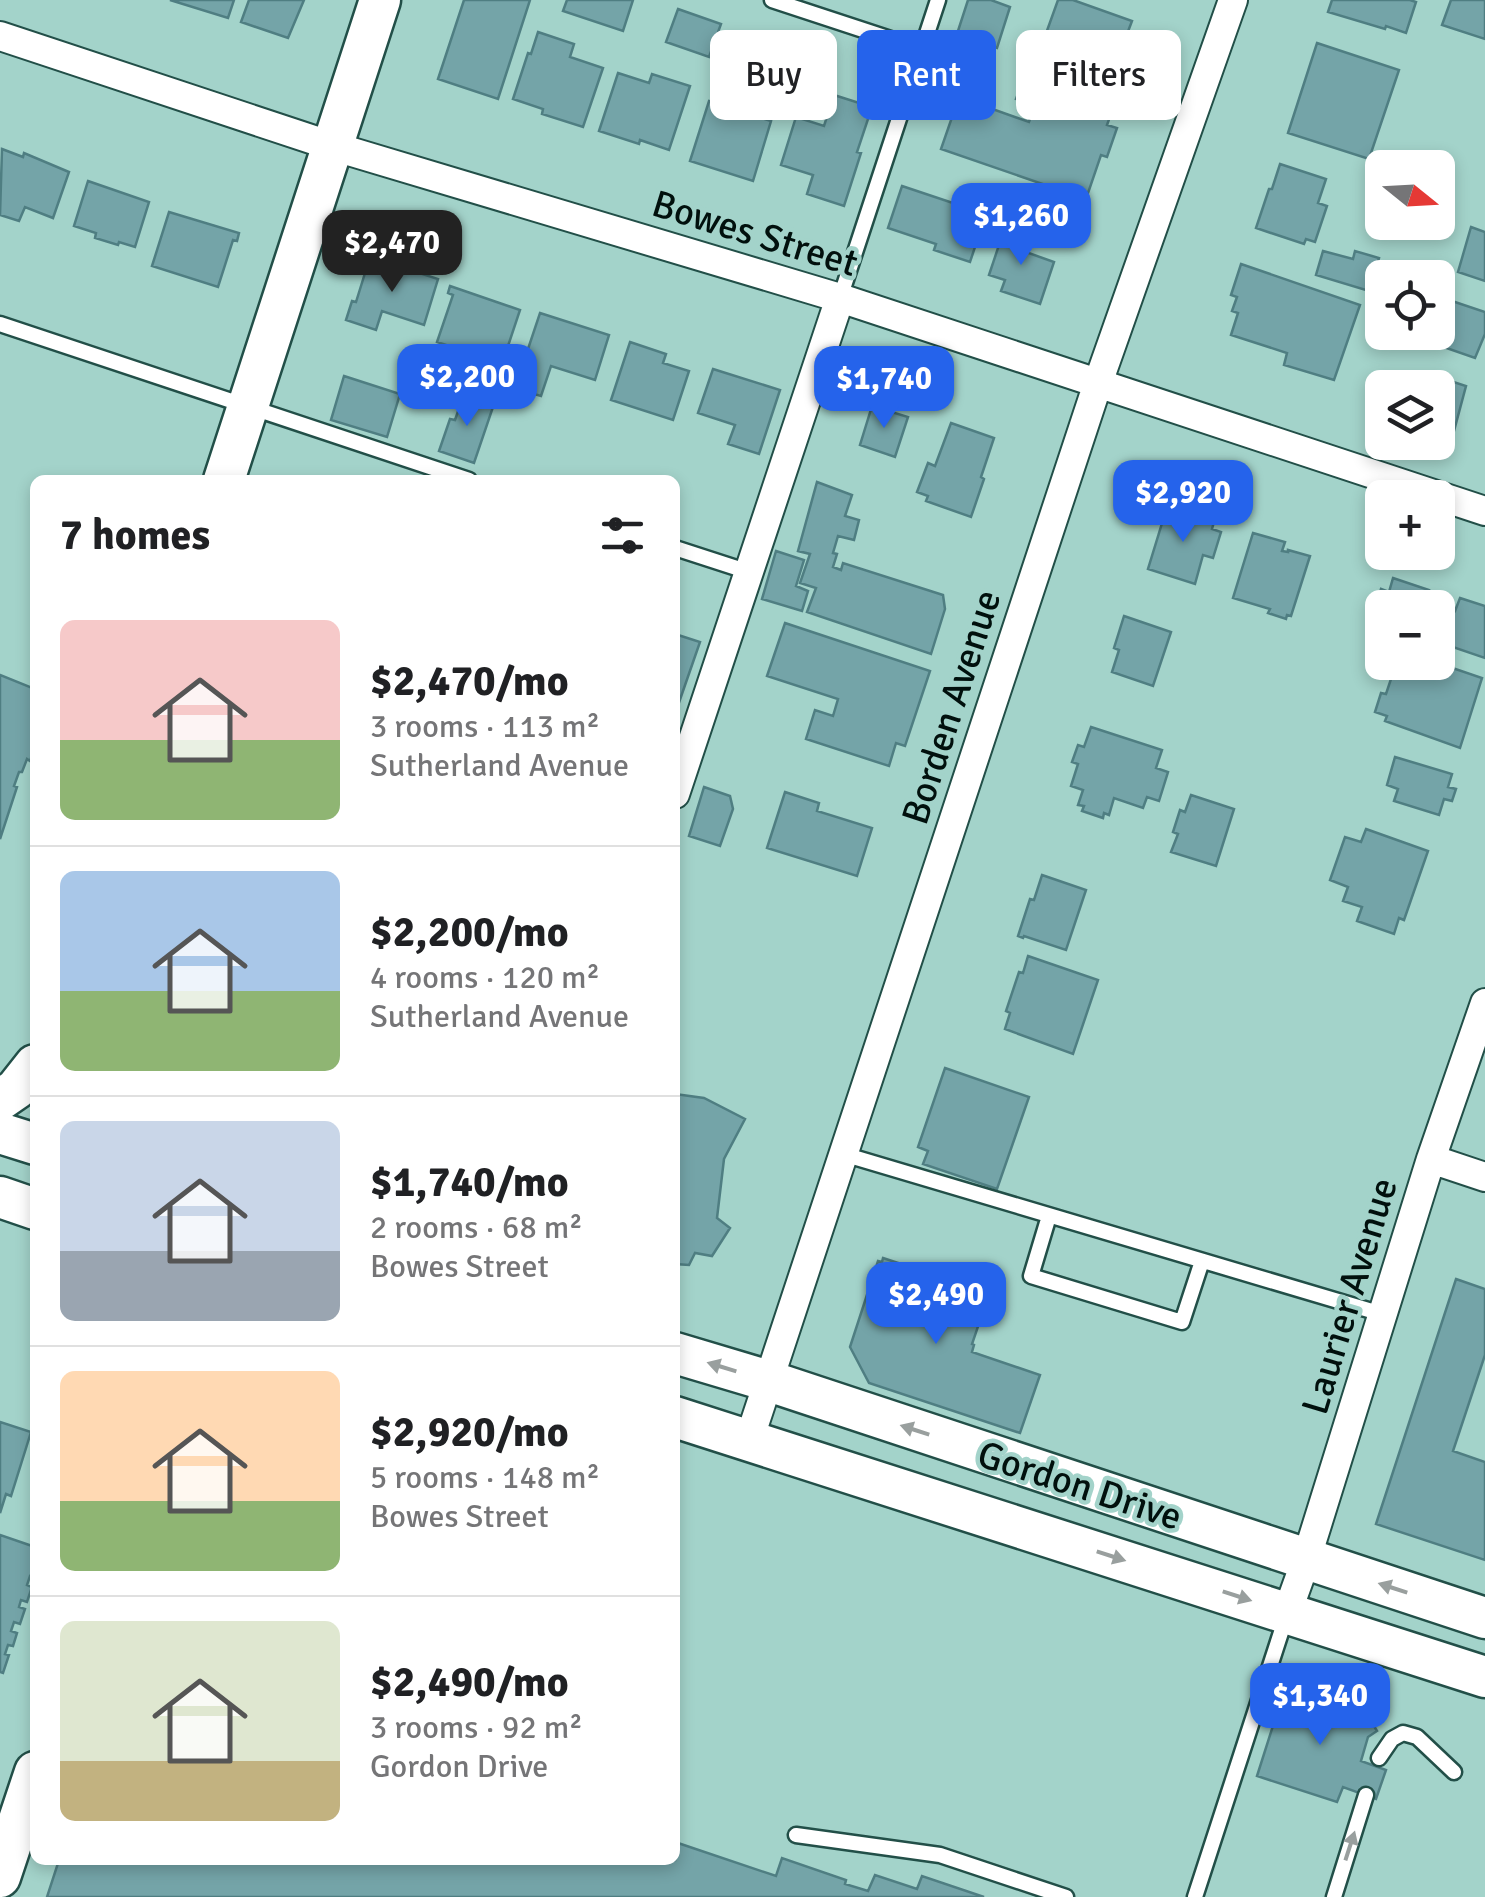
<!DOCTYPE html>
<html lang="en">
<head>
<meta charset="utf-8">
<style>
	body { margin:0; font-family:Signika,sans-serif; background:#f6f6f6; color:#202124; height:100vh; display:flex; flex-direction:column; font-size:38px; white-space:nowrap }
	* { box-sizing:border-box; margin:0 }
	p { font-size:32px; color:#757577 }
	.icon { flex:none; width:55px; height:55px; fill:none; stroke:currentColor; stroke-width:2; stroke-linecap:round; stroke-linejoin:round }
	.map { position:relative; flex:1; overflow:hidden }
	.drawer { position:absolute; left:30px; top:475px; width:650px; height:1390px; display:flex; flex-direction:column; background:#fff; border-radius:15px; box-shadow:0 5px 15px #0003 }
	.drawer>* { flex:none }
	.guide { position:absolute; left:710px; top:30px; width:625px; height:90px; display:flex; gap:20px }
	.needle { width:65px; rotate:108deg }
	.tools { position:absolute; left:1365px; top:150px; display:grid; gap:20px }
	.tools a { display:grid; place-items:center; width:90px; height:90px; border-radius:15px; background:#fff; box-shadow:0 5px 15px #0003; font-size:50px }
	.price { position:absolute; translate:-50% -85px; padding:0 22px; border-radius:20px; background:#2563eb; color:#fff; font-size:32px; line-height:65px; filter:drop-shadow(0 2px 5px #0008) }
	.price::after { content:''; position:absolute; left:50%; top:60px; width:30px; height:22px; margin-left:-15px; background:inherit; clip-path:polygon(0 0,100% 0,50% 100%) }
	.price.current { background:#222; color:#fff }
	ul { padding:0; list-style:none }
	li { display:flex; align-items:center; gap:30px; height:250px; padding:0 30px }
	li+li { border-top:2px solid #e0e0e0 }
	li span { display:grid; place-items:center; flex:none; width:280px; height:200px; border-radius:15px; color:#555 }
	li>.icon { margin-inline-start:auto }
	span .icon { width:120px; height:120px; fill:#fffc; stroke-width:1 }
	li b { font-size:42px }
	h2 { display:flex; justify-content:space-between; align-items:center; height:120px; padding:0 30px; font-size:42px }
	.chip { padding:0 35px; border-radius:15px; background:#fff; box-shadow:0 5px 15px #0003; font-size:35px; line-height:90px }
	.chip.current { background:#2563eb; color:#fff }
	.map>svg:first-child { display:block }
	.building { fill:#74a4a8; stroke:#4f7e82; stroke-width:2.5 }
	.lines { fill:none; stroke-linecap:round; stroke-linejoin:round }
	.lane-casing { stroke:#224f48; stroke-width:19 }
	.street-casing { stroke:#224f48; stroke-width:32 }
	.secondary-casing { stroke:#224f48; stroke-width:45 }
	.lane { stroke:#fff; stroke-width:14 }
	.street { stroke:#fff; stroke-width:28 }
	.secondary { stroke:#fff; stroke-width:40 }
	.oneway { fill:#999f9e }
	.labels { text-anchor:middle; stroke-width:9; stroke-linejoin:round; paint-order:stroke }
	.street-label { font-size:38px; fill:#01100d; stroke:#a3d3ca }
</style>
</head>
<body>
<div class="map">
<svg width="1485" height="1897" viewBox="0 0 1485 1897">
	<rect width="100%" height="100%" fill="#a3d3ca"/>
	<path class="building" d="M 170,0 L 234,0 L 228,18 Z
		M 249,0 L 304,0 L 288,38 L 241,22 Z
		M 464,0 L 530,0 L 498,99 L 438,79 Z
		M 567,0 L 633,0 L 623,31 L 563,11 Z
		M 968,0 L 991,0 L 1010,7 L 997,48 L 957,34 Z
		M 1058,0 L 1073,0 L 1132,21 L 1124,42 L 1134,46 L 1129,63 L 1120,60 L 1113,79 L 1039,53 Z
		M 1332,0 L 1410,0 L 1416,2 L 1406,33 L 1386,26 L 1385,29 L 1328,12 Z
		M 1451,0 L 1485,0 L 1485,39 L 1442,25 Z
		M 678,9 L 721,24 L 709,57 L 666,42 Z
		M 538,32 L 574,44 L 570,57 L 603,68 L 583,127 L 542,114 L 543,109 L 513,99 L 528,53 L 531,54 Z
		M 1317,43 L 1399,70 L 1369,159 L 1288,133 Z
		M 1027,69 L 1116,100 L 1107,125 L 1117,128 L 1107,157 L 1101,155 L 1086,199 L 941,149 L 959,97 L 1029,122 L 1035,106 L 1016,99 Z
		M 618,73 L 649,83 L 652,74 L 690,86 L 669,150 L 640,140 L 639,144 L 599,131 Z
		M 834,95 L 872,107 L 857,152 L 861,153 L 844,206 L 807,194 L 813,175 L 781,165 L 796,117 L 824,126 Z
		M 709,101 L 771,121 L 753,181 L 690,161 Z
		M 2,149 L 23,157 L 24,153 L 69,172 L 53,218 L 25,207 L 19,221 L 0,215 Z
		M 1280,164 L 1326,179 L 1318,203 L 1327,206 L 1315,242 L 1306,239 L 1304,244 L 1256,228 L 1269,189 L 1272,189 Z
		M 88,181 L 149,202 L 135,247 L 119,242 L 118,245 L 95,238 L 96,233 L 74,226 Z
		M 902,186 L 986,214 L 970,262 L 934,250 L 936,244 L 888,228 Z
		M 169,212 L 239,233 L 237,241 L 233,240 L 218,287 L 152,266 Z
		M 1005,227 L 1028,235 L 1023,251 L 1054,262 L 1040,304 L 1001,291 L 1005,280 L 989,275 Z
		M 1471,227 L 1485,232 L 1485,281 L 1458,272 Z
		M 1323,251 L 1353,259 L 1355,251 L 1379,258 L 1369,291 L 1316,275 Z
		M 370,257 L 438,279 L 424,325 L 382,311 L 376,330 L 346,320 L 352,301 L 356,302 Z
		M 1241,264 L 1360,305 L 1334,380 L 1284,365 L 1287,353 L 1231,335 L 1238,313 L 1232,311 L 1237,297 L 1231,295 Z
		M 450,286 L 520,310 L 502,364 L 487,359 L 483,372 L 465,366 L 470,353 L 437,342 L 453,295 L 448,293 Z
		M 1449,300 L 1485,312 L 1485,334 L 1475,358 L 1432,343 Z
		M 540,313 L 609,335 L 595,380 L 551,366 L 541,396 L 523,391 L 532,360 L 525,358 Z
		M 630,342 L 666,354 L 663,363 L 689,371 L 673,420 L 611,400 Z
		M 713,369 L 780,390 L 759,454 L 728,444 L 735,425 L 698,413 Z
		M 1423,372 L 1466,386 L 1454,431 L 1438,426 L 1438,388 L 1418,388 Z
		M 344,376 L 400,394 L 387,437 L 331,420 Z
		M 464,394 L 494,404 L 474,463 L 439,451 L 450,419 L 455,420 Z
		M 872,406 L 908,417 L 895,457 L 860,445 Z
		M 951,423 L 994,438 L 981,477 L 984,479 L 971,517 L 926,501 L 928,496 L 917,492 L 928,463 L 935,466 Z
		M 817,482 L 852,495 L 845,516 L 859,520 L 854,540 L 838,536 L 833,553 L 837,554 L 833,567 L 841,570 L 843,563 L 943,595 L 945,609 L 931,654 L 807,612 L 816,588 L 800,583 L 810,554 L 798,551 Z
		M 1167,507 L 1214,522 L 1212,529 L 1221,532 L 1213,558 L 1203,555 L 1195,584 L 1148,569 Z
		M 1253,533 L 1285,542 L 1282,551 L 1288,552 L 1288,550 L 1310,556 L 1291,616 L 1287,615 L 1286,619 L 1268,613 L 1270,609 L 1233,598 Z
		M 776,551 L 804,560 L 796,586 L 808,591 L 802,611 L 762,599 Z
		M 1393,578 L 1429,590 L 1423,608 L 1382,608 L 1382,626 L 1371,621 L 1381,589 L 1389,592 Z
		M 1460,598 L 1485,606 L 1485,658 L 1444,644 L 1449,631 L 1438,627 L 1445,607 L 1455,611 Z
		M 1124,616 L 1171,632 L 1153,686 L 1112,672 L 1119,650 L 1114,648 Z
		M 785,623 L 930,671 L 905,746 L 896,743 L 889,766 L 806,739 L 815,710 L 833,716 L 838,699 L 767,676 Z
		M 675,634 L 700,642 L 675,714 Z
		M 1404,662 L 1435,662 L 1482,678 L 1460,748 L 1385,721 L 1387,716 L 1375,712 L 1381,693 L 1386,694 L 1394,670 L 1401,672 Z
		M 0,675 L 35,689 L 35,747 L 30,761 L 27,759 L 22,772 L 19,772 L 14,786 L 17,787 L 0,839 Z
		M 1091,727 L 1162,750 L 1156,768 L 1168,772 L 1159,801 L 1147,797 L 1143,808 L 1114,798 L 1109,815 L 1104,813 L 1103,818 L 1082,811 L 1084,806 L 1078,805 L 1083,790 L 1071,786 L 1078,764 L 1072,762 L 1078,745 L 1084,747 Z
		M 1395,757 L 1452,774 L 1448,787 L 1456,789 L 1452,801 L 1444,799 L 1439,815 L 1394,801 L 1398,789 L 1387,785 Z
		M 704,787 L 730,796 L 733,809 L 720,846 L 689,836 Z
		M 785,792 L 819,803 L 817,811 L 872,828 L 857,876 L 767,848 Z
		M 1191,795 L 1234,809 L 1216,866 L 1171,852 L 1178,834 L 1173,832 L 1180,810 L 1185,812 Z
		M 1366,829 L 1428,851 L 1404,920 L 1399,918 L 1394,934 L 1357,921 L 1362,907 L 1343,901 L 1348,887 L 1330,880 L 1345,837 L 1361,842 Z
		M 1042,875 L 1086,890 L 1066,950 L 1024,936 L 1023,938 L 1018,936 L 1030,899 L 1034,900 Z
		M 1028,956 L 1098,980 L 1073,1054 L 1005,1029 L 1010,1013 L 1006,1011 L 1019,972 L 1023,973 Z
		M 945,1068 L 1029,1097 L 997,1189 L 923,1164 L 928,1151 L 918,1147 Z
		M 675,1094 L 704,1098 L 745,1119 L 724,1159 L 717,1218 L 730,1228 L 712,1256 L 695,1253 L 689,1265 L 675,1264 Z
		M 883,1258 L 986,1292 L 985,1296 L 988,1297 L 972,1344 L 974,1345 L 972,1352 L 1040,1375 L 1020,1433 L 869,1383 L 850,1347 L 878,1261 L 882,1262 Z
		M 1456,1279 L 1485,1289 L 1485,1355 L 1453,1451 L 1485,1462 L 1485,1560 L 1376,1524 Z
		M 0,1422 L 31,1432 L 11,1496 L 6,1494 L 0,1513 Z
		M 0,1535 L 35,1547 L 35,1577 L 30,1576 L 27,1585 L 32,1587 L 27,1602 L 21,1600 L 19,1607 L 25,1609 L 20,1624 L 14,1622 L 11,1631 L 17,1633 L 13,1646 L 8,1645 L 5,1654 L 9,1655 L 3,1673 L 0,1672 Z
		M 1285,1688 L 1353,1709 L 1361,1705 L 1377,1731 L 1368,1737 L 1361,1761 L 1386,1770 L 1376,1799 L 1343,1787 L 1337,1802 L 1257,1776 Z
		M 675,1842 L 776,1876 L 782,1858 L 846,1880 L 845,1884 L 868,1891 L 875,1875 L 917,1889 L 922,1876 L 984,1897 L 47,1897 L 59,1860 L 675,1860 Z"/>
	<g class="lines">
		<g class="lane-casing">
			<path id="lane" d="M 772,0 L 921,49
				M 840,298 L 938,0
				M 0,324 L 469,480
				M 675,548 L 749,572
				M 843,1154 L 1382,1314
				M 1049,1216 L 1031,1276 L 1182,1322 L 1202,1261
				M 1379,1758 L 1392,1739 L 1403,1733 L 1417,1737 L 1454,1772
				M 796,1835 L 940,1855 L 1066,1897
				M 1195,1897 L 1286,1617
				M 1334,1897 L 1366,1795"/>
		</g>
		<g class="street-casing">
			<path id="street" d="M 0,36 L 332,146 L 840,298 L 1485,511
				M 675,794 L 840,298
				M 1431,1159 L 1485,1177
				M 749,1440 L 1098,383 L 1233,0
				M 1287,1613 L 1306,1560 L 1431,1159 L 1485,1003"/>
		</g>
		<g class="secondary-casing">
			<path id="secondary" d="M 224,480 L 380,0
				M 0,1100 L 16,1089 L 35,1065
				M 0,1133 L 35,1144
				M 0,1197 L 35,1209
				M 675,1353 L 769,1381 L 1485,1618
				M 675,1417 L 1485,1677
				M 0,1877 L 35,1772"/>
		</g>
		<use href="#lane" class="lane"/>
		<use href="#street" class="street"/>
		<use href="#secondary" class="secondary"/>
	</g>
	<defs><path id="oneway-solid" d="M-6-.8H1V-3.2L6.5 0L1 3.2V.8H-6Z" transform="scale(2.5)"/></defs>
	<g class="oneway">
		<use href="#oneway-solid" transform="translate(722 1367) rotate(-163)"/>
		<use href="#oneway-solid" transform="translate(915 1430) rotate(-162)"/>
		<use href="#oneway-solid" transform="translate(1111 1556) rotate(18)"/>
		<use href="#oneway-solid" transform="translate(1393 1588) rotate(-162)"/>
		<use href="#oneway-solid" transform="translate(1237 1596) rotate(18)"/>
		<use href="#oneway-solid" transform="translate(1350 1846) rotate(-72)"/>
	</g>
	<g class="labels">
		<g class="street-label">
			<text transform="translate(755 233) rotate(17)" y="13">Bowes Street</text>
			<text transform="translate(951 707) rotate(-72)" y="13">Borden Avenue</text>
			<text transform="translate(1349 1296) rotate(-73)" y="13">Laurier Avenue</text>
			<text transform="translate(1080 1485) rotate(18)" y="13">Gordon Drive</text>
		</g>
	</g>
</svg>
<div class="tools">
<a><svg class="needle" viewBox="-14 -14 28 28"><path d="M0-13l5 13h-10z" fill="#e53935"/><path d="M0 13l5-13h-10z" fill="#757577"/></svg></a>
<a><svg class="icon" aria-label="locate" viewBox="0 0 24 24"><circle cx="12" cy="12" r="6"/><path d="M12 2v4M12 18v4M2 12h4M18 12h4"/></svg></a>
<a><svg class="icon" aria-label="layers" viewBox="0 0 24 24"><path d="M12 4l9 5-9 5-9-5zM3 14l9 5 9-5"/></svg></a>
<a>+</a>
<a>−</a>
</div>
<b class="price" style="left:1021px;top:268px">$1,260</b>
<b class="price current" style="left:392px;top:295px">$2,470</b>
<b class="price" style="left:467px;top:429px">$2,200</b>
<b class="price" style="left:884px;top:431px">$1,740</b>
<b class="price" style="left:1183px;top:545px">$2,920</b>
<b class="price" style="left:936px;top:1347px">$2,490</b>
<b class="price" style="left:1320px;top:1748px">$1,340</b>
<div class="guide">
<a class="chip">Buy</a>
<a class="chip current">Rent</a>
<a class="chip">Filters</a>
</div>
<section class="drawer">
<h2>7 homes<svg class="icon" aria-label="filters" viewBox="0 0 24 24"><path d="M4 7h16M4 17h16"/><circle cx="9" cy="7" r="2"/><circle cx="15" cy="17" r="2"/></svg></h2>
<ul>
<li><span style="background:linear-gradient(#f6c9c9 60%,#8fb573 0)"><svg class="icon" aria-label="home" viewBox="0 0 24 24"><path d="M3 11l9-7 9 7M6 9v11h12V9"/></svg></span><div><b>$2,470/mo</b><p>3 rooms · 113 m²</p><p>Sutherland Avenue</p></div></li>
<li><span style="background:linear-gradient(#a9c7e8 60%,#8fb573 0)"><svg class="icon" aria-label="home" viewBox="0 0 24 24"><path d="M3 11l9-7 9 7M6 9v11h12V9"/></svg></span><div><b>$2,200/mo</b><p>4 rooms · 120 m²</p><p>Sutherland Avenue</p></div></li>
<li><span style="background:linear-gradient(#c9d6e8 65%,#9aa5b1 0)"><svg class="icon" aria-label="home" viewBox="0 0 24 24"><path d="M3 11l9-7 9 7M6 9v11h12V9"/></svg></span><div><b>$1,740/mo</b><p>2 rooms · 68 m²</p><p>Bowes Street</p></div></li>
<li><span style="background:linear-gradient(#ffd9b3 65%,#8fb573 0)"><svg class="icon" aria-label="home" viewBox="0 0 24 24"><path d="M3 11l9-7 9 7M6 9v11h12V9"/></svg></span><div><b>$2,920/mo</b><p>5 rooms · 148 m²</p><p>Bowes Street</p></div></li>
<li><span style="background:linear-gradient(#dfe7d0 70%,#c2b280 0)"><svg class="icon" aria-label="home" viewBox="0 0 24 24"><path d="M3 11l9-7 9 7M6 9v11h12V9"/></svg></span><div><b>$2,490/mo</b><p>3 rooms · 92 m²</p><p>Gordon Drive</p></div></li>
</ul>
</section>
</div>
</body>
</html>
